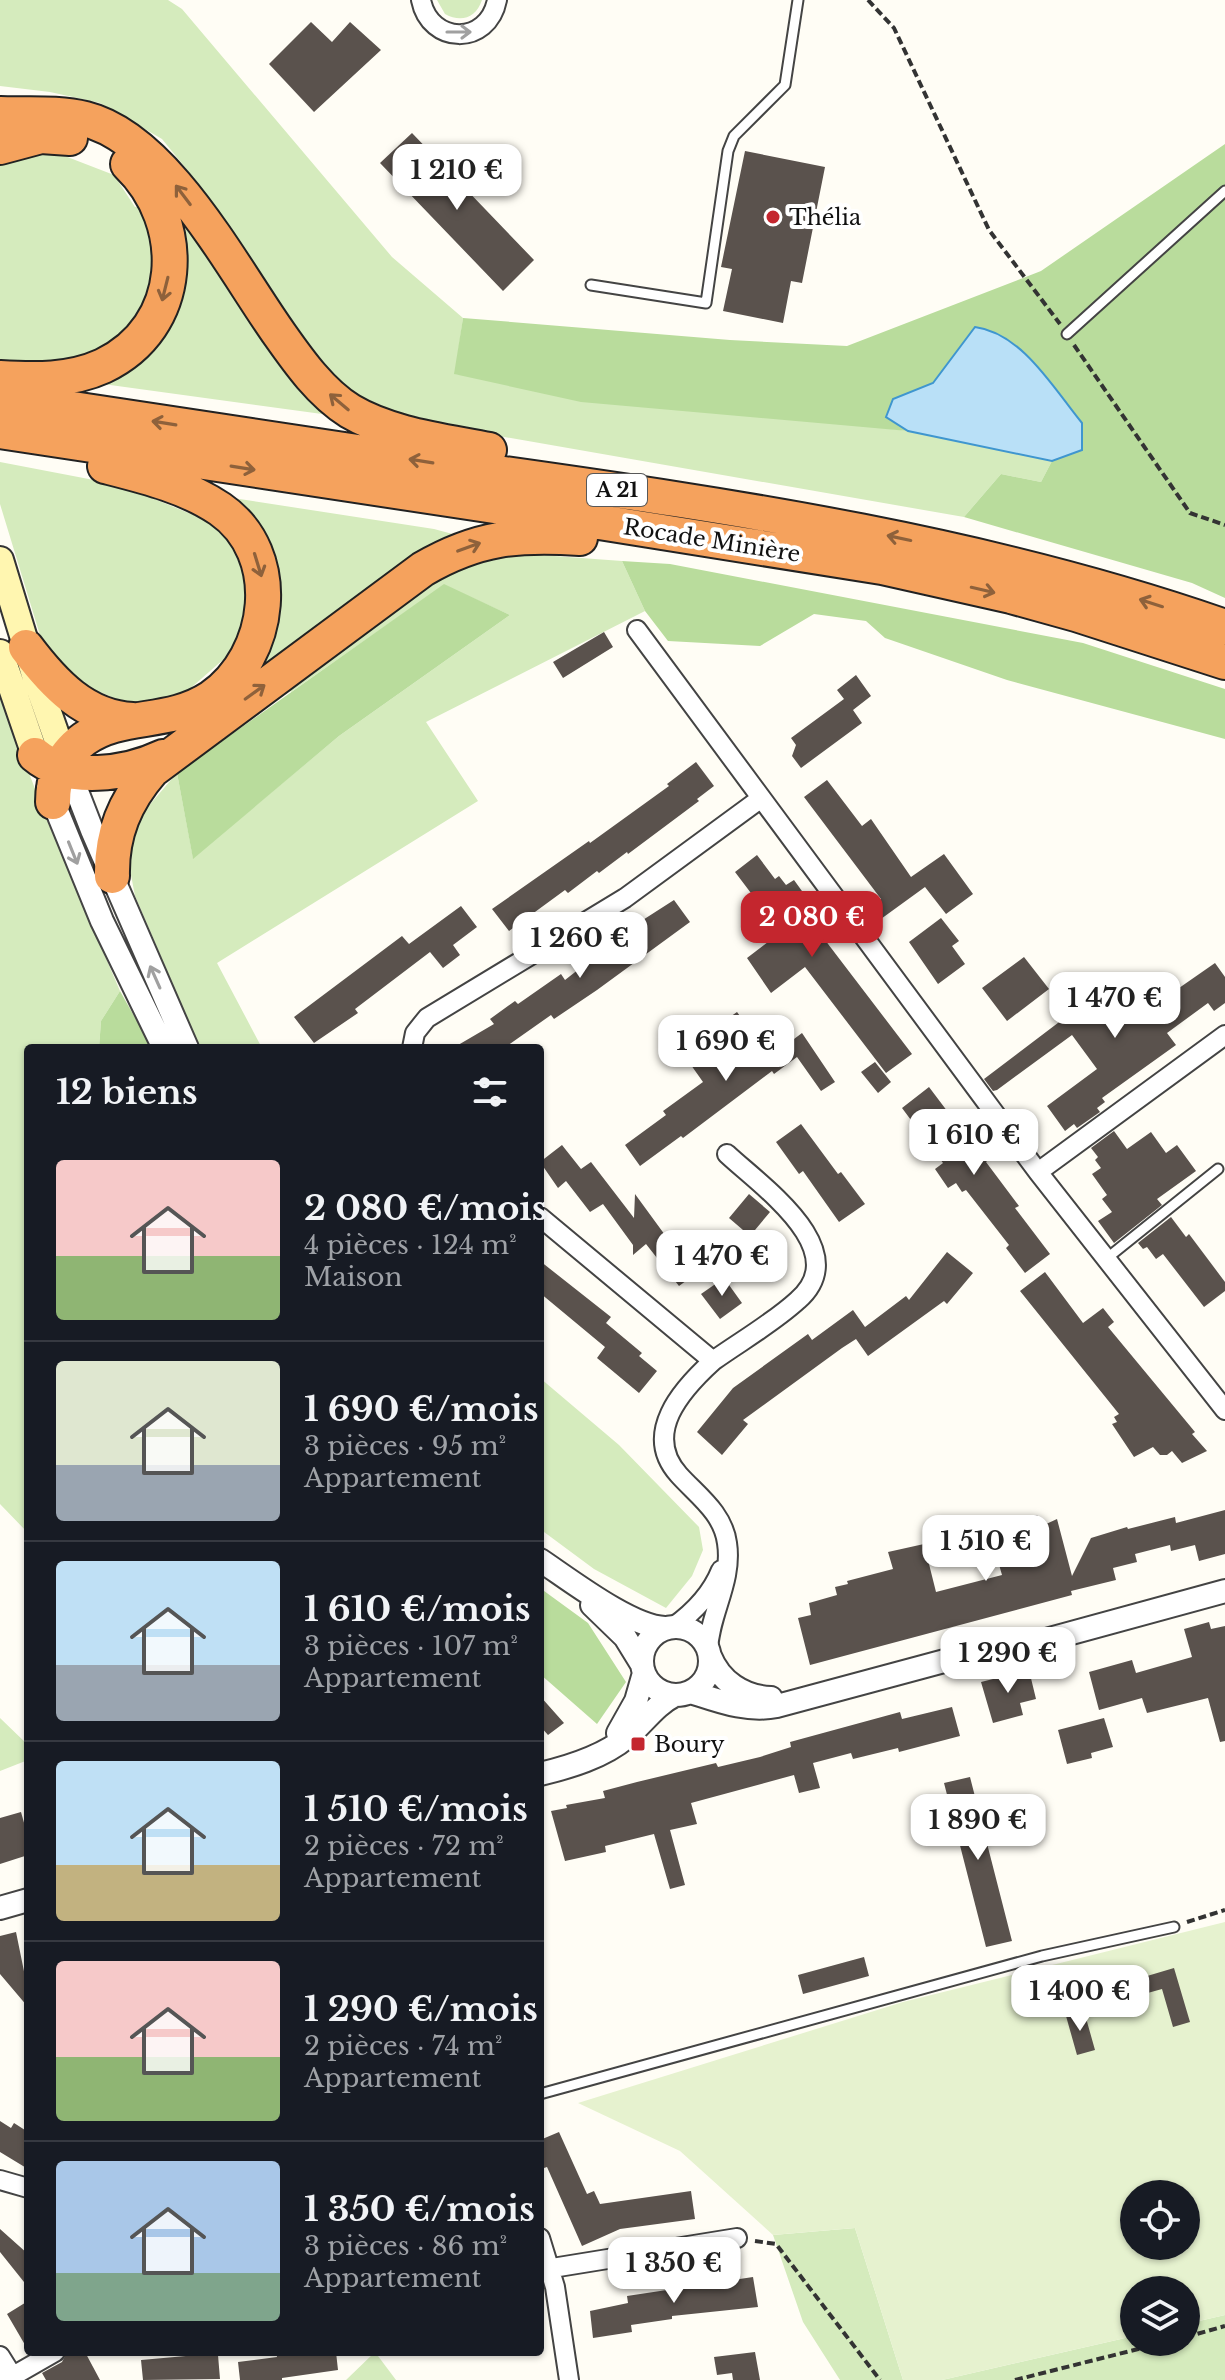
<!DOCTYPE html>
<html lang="fr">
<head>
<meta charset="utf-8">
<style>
	body { margin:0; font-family:"Libre Baskerville",serif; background:#242831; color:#f1f3f6; height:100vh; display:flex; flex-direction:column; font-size:30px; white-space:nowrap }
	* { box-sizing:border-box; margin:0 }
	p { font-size:26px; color:#9ea1a6 }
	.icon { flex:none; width:44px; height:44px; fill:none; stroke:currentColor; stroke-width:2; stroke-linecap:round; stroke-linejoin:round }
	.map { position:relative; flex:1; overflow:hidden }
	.drawer { position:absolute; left:24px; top:1044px; width:520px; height:1312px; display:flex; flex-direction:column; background:#171b24; border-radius:8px; box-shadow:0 2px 6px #0004 }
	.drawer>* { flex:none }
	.tools { position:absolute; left:1120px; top:2180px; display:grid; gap:16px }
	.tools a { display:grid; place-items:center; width:80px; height:80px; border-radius:50%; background:#171b24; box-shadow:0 2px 6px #0004; font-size:40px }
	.price { position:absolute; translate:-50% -68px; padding:0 18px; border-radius:16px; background:#fff; color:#222; font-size:26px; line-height:52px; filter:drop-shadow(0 2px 4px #0008) }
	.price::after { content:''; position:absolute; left:50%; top:48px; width:24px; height:18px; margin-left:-12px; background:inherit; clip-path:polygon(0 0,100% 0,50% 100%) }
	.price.current { background:#c4262e; color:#fff }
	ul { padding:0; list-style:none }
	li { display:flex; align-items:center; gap:24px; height:200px; padding:0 32px }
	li+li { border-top:2px solid #363941 }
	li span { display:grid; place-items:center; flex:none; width:224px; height:160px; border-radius:8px; color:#555 }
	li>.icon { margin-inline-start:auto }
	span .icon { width:96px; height:96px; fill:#fffc; stroke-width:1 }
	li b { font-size:34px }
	h2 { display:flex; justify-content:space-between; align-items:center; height:96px; padding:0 32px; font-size:34px }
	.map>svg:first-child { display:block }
	.green { fill:#d5ebbd }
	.forest { fill:#b9dc9c }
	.pitch { fill:#e6f2cf; fill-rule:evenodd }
	.water { fill:#b9e0f7; stroke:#3f96cf; stroke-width:2 }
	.building { fill:#5a524d }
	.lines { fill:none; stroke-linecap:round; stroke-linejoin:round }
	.service-casing { stroke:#444; stroke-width:13 }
	.minor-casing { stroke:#444; stroke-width:22 }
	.tertiary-casing { stroke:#444; stroke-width:26 }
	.secondary-casing { stroke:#333; stroke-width:30 }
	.motorway-casing { stroke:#222; stroke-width:38 }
	.path { stroke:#333; stroke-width:4; stroke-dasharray:8 4; stroke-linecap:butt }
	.service { stroke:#fff; stroke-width:9 }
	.minor { stroke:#fff; stroke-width:18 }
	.tertiary { stroke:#fff; stroke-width:22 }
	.secondary { stroke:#fff6b0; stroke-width:26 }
	.motorway { stroke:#f5a25d; stroke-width:34 }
	.oneway { stroke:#a0a0a0 }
	.oneway2 { stroke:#8e613b }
	.poi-dot { fill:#c4262e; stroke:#fff; stroke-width:3 }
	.labels { text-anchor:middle; stroke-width:8; stroke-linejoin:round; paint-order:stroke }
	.shield { fill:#fff; stroke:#585858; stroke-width:2 }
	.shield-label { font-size:20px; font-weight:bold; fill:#111 }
	.poi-label { font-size:22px; fill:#111; stroke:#fff; text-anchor:start }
	.street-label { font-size:22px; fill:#111; stroke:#fff }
</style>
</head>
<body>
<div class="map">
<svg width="1225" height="2380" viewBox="0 0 1225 2380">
	<rect width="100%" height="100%" fill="#fffdf5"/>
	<path class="green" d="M 0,0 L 168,0 L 182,9 L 392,257 L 463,318 L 455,374 L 908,431 L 1052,461 L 1041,482 L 1001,474 L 964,517 L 430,424 L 364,401 L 322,414 L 103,384 L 74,359 L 0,364 L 0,164 L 24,155 L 57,153 L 114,175 L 135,207 L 176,204 L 201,187 L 162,139 L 100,103 L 50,92 L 0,86 Z
		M 437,0 L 482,0 C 476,18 461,23 445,14 Z
		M 0,462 L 120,485 L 196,516 L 233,498 L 434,529 L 527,554 L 622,561 L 645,611 L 426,722 L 478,801 L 217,963 L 262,1048 L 200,1048 L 135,896 L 127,854 L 133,824 L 177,773 L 193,858 L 339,736 L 510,615 L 444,585 L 291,692 L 272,666 L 233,651 L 185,693 L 131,705 L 85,686 L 43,645 L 0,504 Z
		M 0,698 L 49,825 L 120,991 L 101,1021 L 99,1048 L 28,1048 L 28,1533 L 0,1504 Z
		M 540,1378 L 619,1445 L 699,1527 L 703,1550 L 692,1576 L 666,1608 L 594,1569 L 540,1529 Z
		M 0,1718 L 28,1745 L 28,1760 L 0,1771 Z
		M 855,2228 L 903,2380 L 840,2380 L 803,2322 L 773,2235 Z
		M 1225,2315 L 1225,2380 L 942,2380 L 1134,2336 L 1134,2342 L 1186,2342 L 1186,2324 Z
		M 375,2352 L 396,2380 L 346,2380 Z"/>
	<path class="forest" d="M 1225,144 L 1225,598 L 1192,583 L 964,517 L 1001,474 L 1041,482 L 1052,461 L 1082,450 L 975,328 L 933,383 L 893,399 L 886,417 L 908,431 L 581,402 L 454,374 L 463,318 L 730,340 L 847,346 L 1041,271 Z
		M 622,561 L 670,564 L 1083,643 L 1225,689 L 1225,739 L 1007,680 L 885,638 L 866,621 L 814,614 L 760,646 L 668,641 L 645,611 Z
		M 444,584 L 510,615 L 339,736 L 193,859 L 177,773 Z
		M 120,991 L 152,1048 L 99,1048 L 101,1021 Z
		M 540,1588 L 588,1623 L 626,1682 L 597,1724 L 540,1674 Z"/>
	<path class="pitch" d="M 1225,1922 L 1225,2315 L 1186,2324 L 1186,2290 L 1134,2290 L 1134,2336 L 942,2380 L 903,2380 L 855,2228 L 773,2235 L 680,2151 L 578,2103 L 903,2002 ZM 1134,2194 L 1186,2194 L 1186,2246 L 1134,2246 Z"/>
	<path class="water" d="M 975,327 C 1022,333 1054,389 1082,423 L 1082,450 L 1052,461 L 908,431 L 886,417 L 893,399 L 933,383 Z"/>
	<path class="building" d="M 311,22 L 332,42 L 350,22 L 381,50 L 314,112 L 269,64 Z
		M 412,133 L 534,260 L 503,291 L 380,163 Z
		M 745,151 L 825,167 L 802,283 L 791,281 L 783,323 L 723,311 L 732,269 L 721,267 Z
		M 604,632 L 613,647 L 563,678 L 553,662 Z
		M 856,675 L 871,696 L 853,710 L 862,723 L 801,768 L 792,756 L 796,745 L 791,738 L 844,699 L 837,690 Z
		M 696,762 L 714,786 L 697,799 L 699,801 L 628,854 L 627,852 L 599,873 L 597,871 L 568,893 L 565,890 L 509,931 L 492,909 L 589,841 L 590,843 L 669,786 L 667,784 Z
		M 827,780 L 862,826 L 871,819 L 911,877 L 944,854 L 973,894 L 946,914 L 925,887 L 874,924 L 864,910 L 881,899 L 804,797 Z
		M 757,855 L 775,879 L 779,876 L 786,885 L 794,880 L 833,934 L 825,940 L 912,1054 L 886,1073 L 805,967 L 771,993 L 747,958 L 768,942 L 747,915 L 760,905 L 735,872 Z
		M 674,900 L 690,922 L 597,990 L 554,1019 L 551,1015 L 504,1048 L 453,1048 L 494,1024 L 490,1019 L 515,1001 L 518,1004 L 561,974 L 565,980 L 635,925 Z
		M 461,906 L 477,927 L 453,945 L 460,955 L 443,968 L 430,952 L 355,1009 L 358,1013 L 314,1043 L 294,1017 L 402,936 L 409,944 Z
		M 941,918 L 959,941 L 952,946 L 965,964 L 938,984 L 909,942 Z
		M 1024,957 L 1049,989 L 1007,1021 L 982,988 Z
		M 1215,963 L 1225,977 L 1225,1003 L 1214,1011 L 1208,1003 L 1167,1033 L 1176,1045 L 1102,1098 L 1105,1102 L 1097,1108 L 1100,1112 L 1077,1128 L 1074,1124 L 1065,1131 L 1047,1106 L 1097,1069 L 1072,1035 L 997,1090 L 993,1091 L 984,1079 L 1075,1010 L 1073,1008 L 1104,986 L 1121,1009 L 1159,982 L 1169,995 Z
		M 737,1012 L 764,1048 L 784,1033 L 790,1042 L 802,1033 L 835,1082 L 821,1091 L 797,1057 L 774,1074 L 772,1071 L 683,1138 L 681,1136 L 640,1166 L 625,1145 L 666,1115 L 663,1111 L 703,1082 L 691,1065 L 730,1037 L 720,1024 Z
		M 875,1062 L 891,1082 L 878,1093 L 861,1072 Z
		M 929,1087 L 972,1144 L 977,1140 L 990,1158 L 986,1162 L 1019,1206 L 1015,1208 L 1050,1254 L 1025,1273 L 1006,1248 L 1009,1245 L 966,1190 L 962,1192 L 956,1183 L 948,1188 L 935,1169 L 943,1163 L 902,1108 Z
		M 801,1124 L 838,1174 L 841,1172 L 865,1204 L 839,1222 L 803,1171 L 799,1174 L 776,1142 Z
		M 1114,1131 L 1127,1149 L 1151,1132 L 1166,1153 L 1177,1145 L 1196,1171 L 1157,1199 L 1162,1205 L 1114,1243 L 1098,1221 L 1112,1212 L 1102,1199 L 1107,1195 L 1092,1174 L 1101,1168 L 1095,1160 L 1098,1157 L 1091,1148 Z
		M 562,1145 L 581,1169 L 591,1162 L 634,1218 L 635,1194 L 673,1246 L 676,1237 L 701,1270 L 679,1286 L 646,1244 L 633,1255 L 633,1245 L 603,1204 L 590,1212 L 566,1181 L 558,1188 L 540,1162 Z
		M 749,1194 L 770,1212 L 750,1236 L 729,1218 Z
		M 1171,1217 L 1186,1237 L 1189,1234 L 1225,1282 L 1225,1291 L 1204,1307 L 1163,1254 L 1156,1259 L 1147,1247 L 1143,1249 L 1138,1243 Z
		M 947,1252 L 973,1273 L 947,1304 L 944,1301 L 868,1356 L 856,1339 L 842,1348 L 743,1420 L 748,1424 L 722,1455 L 697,1432 L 733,1388 L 808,1334 L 812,1340 L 853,1310 L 865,1327 L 906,1296 L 909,1300 Z
		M 540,1261 L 611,1317 L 606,1323 L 642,1353 L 639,1356 L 657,1371 L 639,1393 L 597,1358 L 605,1347 L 540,1293 Z
		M 1045,1272 L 1083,1323 L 1103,1308 L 1114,1322 L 1108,1327 L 1195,1432 L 1192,1434 L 1207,1451 L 1182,1463 L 1172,1451 L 1167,1455 L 1160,1455 L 1153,1447 L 1134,1457 L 1112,1424 L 1117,1422 L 1114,1417 L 1119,1414 L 1020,1291 Z
		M 724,1278 L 742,1303 L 720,1319 L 701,1294 Z
		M 1225,1510 L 1225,1554 L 1199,1561 L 1195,1545 L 1171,1551 L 1170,1545 L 1135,1554 L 1137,1562 L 1113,1568 L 1116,1580 L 1071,1591 L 1072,1595 L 810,1665 L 798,1618 L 811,1615 L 809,1603 L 837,1595 L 835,1587 L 848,1584 L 847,1581 L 893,1569 L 888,1552 L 924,1544 L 936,1592 L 1002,1575 L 990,1533 L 996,1532 L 994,1526 L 1037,1515 L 1044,1525 L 1057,1519 L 1072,1576 L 1091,1538 L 1127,1527 L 1128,1529 L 1175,1517 L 1176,1523 Z
		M 1209,1622 L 1211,1629 L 1225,1626 L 1225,1741 L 1220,1742 L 1208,1698 L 1147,1713 L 1142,1698 L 1099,1710 L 1089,1672 L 1132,1660 L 1136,1673 L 1192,1657 L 1184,1629 Z
		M 1029,1670 L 1036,1699 L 1020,1703 L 1023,1715 L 993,1723 L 981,1682 Z
		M 540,1696 L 564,1723 L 548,1735 L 540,1726 Z
		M 952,1707 L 960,1736 L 899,1752 L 898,1748 L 853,1759 L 851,1753 L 813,1763 L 820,1788 L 799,1793 L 794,1775 L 691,1803 L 697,1824 L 670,1830 L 685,1885 L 670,1889 L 654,1834 L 605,1846 L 606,1852 L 565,1861 L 551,1811 L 567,1808 L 566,1805 L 605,1798 L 603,1791 L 637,1782 L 716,1763 L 718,1767 L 760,1757 L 791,1747 L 790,1742 L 900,1712 L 902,1719 Z
		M 1104,1718 L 1113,1747 L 1091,1753 L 1092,1758 L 1067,1764 L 1058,1730 Z
		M 970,1777 L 1012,1941 L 986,1947 L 944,1783 Z
		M 21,1812 L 28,1837 L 28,1855 L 0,1864 L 0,1818 Z
		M 16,1932 L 28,1991 L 28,2007 L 0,1974 L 0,1936 Z
		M 864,1957 L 869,1976 L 803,1994 L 798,1975 Z
		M 1174,1968 L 1190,2022 L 1173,2027 L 1162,1989 L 1094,2008 L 1090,1993 L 1108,1988 L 1105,1978 L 1124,1973 L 1127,1982 Z
		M 1084,2011 L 1095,2050 L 1077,2055 L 1066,2016 Z
		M 0,2121 L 11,2128 L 14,2123 L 28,2132 L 28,2169 L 0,2152 Z
		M 559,2132 L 587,2194 L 594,2191 L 600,2204 L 691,2191 L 695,2219 L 620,2229 L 582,2246 L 547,2167 L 544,2168 L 540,2158 L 540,2140 Z
		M 0,2229 L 28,2254 L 28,2287 L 0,2252 Z
		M 753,2277 L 758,2307 L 672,2316 L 672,2319 L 631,2325 L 632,2332 L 593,2338 L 590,2311 L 628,2303 L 627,2296 Z
		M 28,2301 L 28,2350 L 7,2314 Z
		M 67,2352 L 85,2352 L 100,2380 L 46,2380 L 42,2373 L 62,2362 Z
		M 276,2352 L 336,2352 L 338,2370 L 282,2378 L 282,2380 L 240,2380 L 238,2362 L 277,2357 Z
		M 755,2352 L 760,2380 L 733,2380 L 732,2373 L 717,2375 L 714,2357 Z
		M 197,2355 L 218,2355 L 220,2379 L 143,2380 L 141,2360 Z"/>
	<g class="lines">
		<g class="service-casing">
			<path id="service" d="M 591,285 L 706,303 L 728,151 L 734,136 L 785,85 L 798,0
				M 1067,334 L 1225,191
				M 1106,1259 L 1218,1169
				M 540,2094 L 1042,1956 L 1174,1927"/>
		</g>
		<g class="minor-casing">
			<path id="minor" d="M 421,0 C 430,45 488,46 497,0
				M 637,630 L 1038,1172 L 1225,1410
				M 412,1048 L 415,1033 L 427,1018 L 625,898 L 760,799
				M 1038,1172 L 1225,1035
				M 540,1217 L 713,1361 C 681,1390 642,1434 679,1475 C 698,1496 723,1513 727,1543 C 733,1582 709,1614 708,1651
				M 713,1361 C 741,1341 773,1323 798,1300 C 855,1250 761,1186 727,1154
				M 673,1627 C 694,1612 711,1595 721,1570
				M 0,2180 L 28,2188
				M 540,2238 L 555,2287 L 569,2380
				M 540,2270 L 737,2238
				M 0,2356 L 15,2380
				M 6,2380 L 55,2352"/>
		</g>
		<g class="tertiary-casing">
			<path id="tertiary" d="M 66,763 L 92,830 L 187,1048
				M 48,789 L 102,921 L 164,1048
				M 540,1560 C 570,1580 631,1627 665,1628
				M 592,1605 L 625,1637 L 641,1663
				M642 1661a34 34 0 1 1 68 0a34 34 0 1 1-68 0Z
				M 710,1656 C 720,1681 743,1697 771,1698
				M 691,1692 C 719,1701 747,1712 777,1706 L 963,1656 L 1013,1649 L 1225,1591
				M 618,1733 L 636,1701 L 644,1673
				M 540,1774 C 570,1767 603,1757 627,1737 C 644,1723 655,1705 675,1695
				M 0,1908 L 28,1900"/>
		</g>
		<g class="secondary-casing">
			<path id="secondary" d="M 0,560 L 36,678 L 64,758
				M 0,653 L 35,755"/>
		</g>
		<g class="motorway-casing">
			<path id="motorway" d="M 0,114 C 28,115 58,112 85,119 C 166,139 233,269 280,335 C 299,362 321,393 350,411 C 390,435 444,441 489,450
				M 0,147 L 41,136 L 70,138
				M 0,378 C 35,380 70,381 103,366 C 185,327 189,223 128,164
				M 0,398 C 163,422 327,448 490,472 C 739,507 987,544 1225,627
				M 0,431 L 593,521 L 882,567 L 1011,596 L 1076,614 L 1225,662
				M 26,647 C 53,683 85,718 133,720
				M 35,755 C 68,783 127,774 163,757
				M 53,802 C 53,775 62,755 84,739 C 122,712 168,726 211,698 C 272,656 285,554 220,509 C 186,486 144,476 105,466
				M 112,876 C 111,834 125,801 152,770 L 423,569 C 478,537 518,534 580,538"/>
		</g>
		<path class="path" d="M 868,0 L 894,28 L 989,230 L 1060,324
			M 1074,345 L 1190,513 L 1225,525
			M 1187,1922 L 1225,1910
			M 755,2241 L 776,2244 L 880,2380
			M 1186,2337 L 1225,2326
			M 1015,2380 L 1166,2342"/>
		<use href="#service" class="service"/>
		<use href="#minor" class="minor"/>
		<use href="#tertiary" class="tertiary"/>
		<use href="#secondary" class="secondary"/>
		<use href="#motorway" class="motorway"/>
	</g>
	<defs><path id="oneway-shaft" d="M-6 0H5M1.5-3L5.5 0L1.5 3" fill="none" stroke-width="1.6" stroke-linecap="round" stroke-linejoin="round" transform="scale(2)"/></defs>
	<g class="oneway">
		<use href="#oneway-shaft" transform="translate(459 32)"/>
		<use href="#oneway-shaft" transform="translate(73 853) rotate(68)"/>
		<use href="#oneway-shaft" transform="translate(155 977) rotate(-114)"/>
	</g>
	<g class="oneway2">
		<use href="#oneway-shaft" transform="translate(183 195) rotate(-127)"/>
		<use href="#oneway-shaft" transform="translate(165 289) rotate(104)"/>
		<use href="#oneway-shaft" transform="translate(339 402) rotate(-140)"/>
		<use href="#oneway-shaft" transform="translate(164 423) rotate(-171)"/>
		<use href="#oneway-shaft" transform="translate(421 461) rotate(-171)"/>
		<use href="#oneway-shaft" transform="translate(243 468) rotate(9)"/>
		<use href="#oneway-shaft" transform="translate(899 538) rotate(-168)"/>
		<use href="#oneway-shaft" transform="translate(469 547) rotate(-20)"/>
		<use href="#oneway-shaft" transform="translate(258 565) rotate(73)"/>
		<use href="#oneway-shaft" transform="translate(983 590) rotate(13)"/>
		<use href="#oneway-shaft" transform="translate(1151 603) rotate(-162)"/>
		<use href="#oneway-shaft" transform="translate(255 692) rotate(-36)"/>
	</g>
	<g class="poi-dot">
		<circle cx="773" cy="217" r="8"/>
		<rect x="630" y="1736" width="16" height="16" rx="4"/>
	</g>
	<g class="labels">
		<rect class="shield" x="587" y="474" width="60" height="32" rx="6"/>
		<g class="shield-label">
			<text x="617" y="497">A 21</text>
		</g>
		<g class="poi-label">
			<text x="789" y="225">Thélia</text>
			<text x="654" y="1752">Boury</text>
		</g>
		<g class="street-label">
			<text transform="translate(712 540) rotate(9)" y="8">Rocade Minière</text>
		</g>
	</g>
</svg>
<div class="tools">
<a><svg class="icon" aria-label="locate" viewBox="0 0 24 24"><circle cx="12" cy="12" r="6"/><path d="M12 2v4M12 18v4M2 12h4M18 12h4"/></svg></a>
<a><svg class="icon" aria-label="layers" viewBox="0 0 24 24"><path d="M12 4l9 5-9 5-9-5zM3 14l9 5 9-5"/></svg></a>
</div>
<b class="price" style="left:457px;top:212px">1 210 €</b>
<b class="price current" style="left:812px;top:959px">2 080 €</b>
<b class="price" style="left:580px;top:980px">1 260 €</b>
<b class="price" style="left:1115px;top:1040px">1 470 €</b>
<b class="price" style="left:726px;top:1083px">1 690 €</b>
<b class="price" style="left:974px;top:1177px">1 610 €</b>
<b class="price" style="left:722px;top:1298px">1 470 €</b>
<b class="price" style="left:986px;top:1583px">1 510 €</b>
<b class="price" style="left:1008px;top:1695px">1 290 €</b>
<b class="price" style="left:978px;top:1862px">1 890 €</b>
<b class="price" style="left:1080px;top:2033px">1 400 €</b>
<b class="price" style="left:674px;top:2305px">1 350 €</b>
<section class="drawer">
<h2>12 biens<svg class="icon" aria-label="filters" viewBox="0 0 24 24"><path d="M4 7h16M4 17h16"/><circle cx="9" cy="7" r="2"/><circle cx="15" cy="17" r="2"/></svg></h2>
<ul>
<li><span style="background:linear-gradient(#f6c9c9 60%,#8fb573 0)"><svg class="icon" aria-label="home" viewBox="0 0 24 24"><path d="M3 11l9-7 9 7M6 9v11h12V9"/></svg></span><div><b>2 080 €/mois</b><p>4 pièces · 124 m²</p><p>Maison</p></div></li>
<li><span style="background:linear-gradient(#dfe7d0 65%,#9aa5b1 0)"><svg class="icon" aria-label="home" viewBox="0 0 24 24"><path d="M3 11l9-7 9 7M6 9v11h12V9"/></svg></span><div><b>1 690 €/mois</b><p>3 pièces · 95 m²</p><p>Appartement</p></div></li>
<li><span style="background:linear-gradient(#bfe0f5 65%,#9aa5b1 0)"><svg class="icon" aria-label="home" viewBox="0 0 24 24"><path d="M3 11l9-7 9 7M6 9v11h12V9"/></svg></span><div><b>1 610 €/mois</b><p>3 pièces · 107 m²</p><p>Appartement</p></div></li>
<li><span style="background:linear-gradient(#bfe0f5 65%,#c2b280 0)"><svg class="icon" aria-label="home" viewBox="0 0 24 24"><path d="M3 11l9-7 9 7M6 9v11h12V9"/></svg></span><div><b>1 510 €/mois</b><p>2 pièces · 72 m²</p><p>Appartement</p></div></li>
<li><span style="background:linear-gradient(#f6c9c9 60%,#8fb573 0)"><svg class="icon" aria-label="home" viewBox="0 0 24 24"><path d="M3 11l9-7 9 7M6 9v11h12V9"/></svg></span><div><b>1 290 €/mois</b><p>2 pièces · 74 m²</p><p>Appartement</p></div></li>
<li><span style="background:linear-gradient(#a9c7e8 70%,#7fa58c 0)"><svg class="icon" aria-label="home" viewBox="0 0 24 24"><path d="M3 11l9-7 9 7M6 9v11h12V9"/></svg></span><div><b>1 350 €/mois</b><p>3 pièces · 86 m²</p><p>Appartement</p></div></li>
</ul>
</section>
</div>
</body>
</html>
